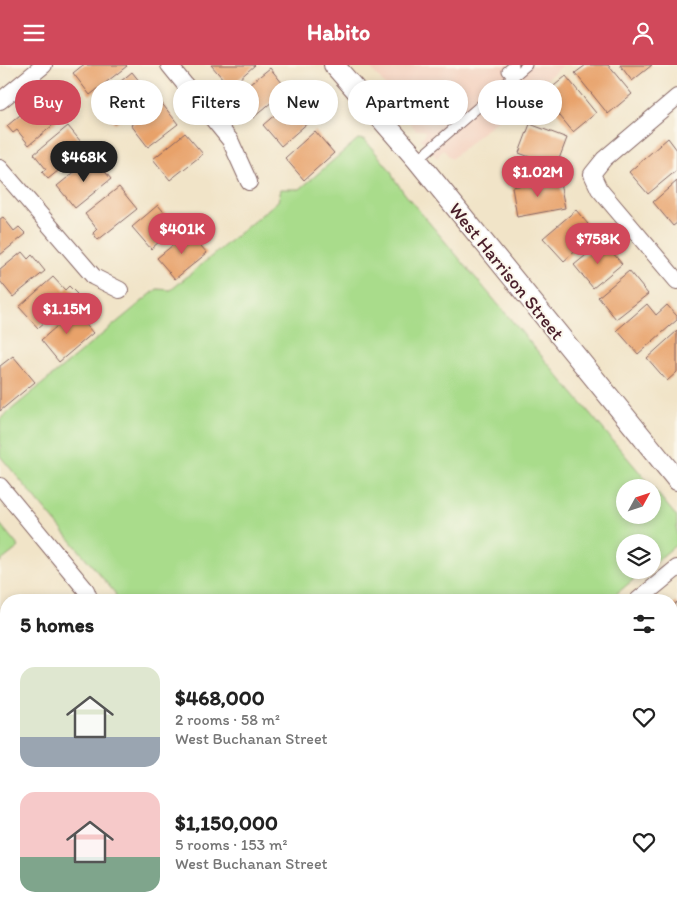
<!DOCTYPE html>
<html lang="en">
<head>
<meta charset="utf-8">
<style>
	body { margin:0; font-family:Itim,sans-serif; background:#f2f2f2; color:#222; height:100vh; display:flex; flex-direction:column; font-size:19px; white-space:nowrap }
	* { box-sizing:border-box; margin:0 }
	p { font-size:16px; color:#767676 }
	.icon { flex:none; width:28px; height:28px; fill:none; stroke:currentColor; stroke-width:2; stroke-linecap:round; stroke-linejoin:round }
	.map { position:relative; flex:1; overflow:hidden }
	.sheet { position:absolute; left:0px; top:529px; width:678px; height:321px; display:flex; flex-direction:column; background:#fff; border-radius:20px 20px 0 0; box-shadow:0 2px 8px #0003 }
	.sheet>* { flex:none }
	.hud { position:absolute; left:15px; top:15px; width:648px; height:45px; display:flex; gap:10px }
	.needle { width:32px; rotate:50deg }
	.buttons { position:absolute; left:616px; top:414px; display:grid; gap:10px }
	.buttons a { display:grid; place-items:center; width:45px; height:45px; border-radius:50%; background:#fff; box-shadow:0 2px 8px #0003; font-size:25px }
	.price { position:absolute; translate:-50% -42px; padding:0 11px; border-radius:18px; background:#d1495b; color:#fff; font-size:16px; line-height:32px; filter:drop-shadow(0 1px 2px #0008) }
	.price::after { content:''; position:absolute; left:50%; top:30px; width:15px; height:11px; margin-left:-8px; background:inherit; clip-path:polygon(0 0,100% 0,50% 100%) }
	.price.on { background:#222; color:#fff }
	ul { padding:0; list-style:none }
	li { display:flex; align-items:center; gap:15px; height:125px; padding:0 20px }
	li span { display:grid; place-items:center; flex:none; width:140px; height:100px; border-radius:15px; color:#555 }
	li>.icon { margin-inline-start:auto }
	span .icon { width:60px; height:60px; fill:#fffc; stroke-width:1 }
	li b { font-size:21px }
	h2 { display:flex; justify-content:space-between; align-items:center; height:60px; padding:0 20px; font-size:21px }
	.tag { padding:0 18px; border-radius:22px; background:#fff; box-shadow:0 2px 8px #0003; font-size:18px; line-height:45px }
	.tag.on { background:#d1495b; color:#fff }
	header { display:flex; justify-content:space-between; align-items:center; height:65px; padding:0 20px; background:#d1495b; color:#fff; font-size:22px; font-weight:700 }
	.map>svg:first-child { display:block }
	.built { fill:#f4d3c1 }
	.green { fill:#a9dc8b; stroke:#7a7e5b }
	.building { fill:#e8a26a }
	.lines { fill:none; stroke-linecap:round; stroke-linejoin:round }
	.service-casing { stroke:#846462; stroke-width:11 }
	.minor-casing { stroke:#846462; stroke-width:18 }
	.tertiary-casing { stroke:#846462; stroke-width:22 }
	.service { stroke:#fff; stroke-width:9 }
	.minor { stroke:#fff; stroke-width:16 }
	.tertiary { stroke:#fff; stroke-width:20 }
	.labels { text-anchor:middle; stroke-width:4; stroke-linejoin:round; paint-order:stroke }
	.street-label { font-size:19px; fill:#4a1f2b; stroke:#fbf7ec }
</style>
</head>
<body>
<header><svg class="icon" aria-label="menu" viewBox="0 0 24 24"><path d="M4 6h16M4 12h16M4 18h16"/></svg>Habito<svg class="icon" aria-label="person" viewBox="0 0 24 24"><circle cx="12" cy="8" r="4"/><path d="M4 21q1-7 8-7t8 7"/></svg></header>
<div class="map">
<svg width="677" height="849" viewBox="0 0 677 849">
	<rect width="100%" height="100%" fill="#fbf7ec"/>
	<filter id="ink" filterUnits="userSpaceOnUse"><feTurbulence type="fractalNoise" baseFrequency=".02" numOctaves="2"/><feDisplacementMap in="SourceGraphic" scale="10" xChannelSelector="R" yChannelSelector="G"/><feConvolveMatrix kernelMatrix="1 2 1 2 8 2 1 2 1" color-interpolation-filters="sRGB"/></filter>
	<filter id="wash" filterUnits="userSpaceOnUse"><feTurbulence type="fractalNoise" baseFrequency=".0096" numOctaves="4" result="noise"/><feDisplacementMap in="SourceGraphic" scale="20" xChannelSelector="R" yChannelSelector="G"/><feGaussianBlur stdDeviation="1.12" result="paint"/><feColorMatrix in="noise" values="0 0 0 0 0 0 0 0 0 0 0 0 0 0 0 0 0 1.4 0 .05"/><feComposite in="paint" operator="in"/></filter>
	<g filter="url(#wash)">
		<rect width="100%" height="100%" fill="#f1e4c8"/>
		<path class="built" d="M 368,0 L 563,0 L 451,94 L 443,84 L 437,93 L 421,74 L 426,68 L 423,65 L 416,65 L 392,36 L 389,25 Z"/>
		<path class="green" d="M 358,74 L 365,75 L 391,106 L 393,112 L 405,129 L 652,422 L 625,422 L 625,450 L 652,450 L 653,423 L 677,452 L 677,479 L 653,499 L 652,478 L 625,478 L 625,505 L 645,505 L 609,535 L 117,535 L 115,528 L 0,391 L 0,354 L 157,224 L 171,225 L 278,136 L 281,124 L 300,124 Z
			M 0,459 L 19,482 L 0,497 Z
			M 6,654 L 6,844 L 240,844 L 234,849 L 0,849 L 0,660 Z"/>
		<g id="blocks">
			<path class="building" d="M 83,0 L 126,0 L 127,1 L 90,30 L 73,8 Z
				M 211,0 L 255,0 L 230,22 Z
				M 586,0 L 608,0 L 632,29 L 608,49 L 575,8 Z
				M 620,0 L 652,0 L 632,16 Z
				M 270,3 L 287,24 L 253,53 L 242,40 L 237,43 L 230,35 Z
				M 132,7 L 144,22 L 149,18 L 155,26 L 115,59 L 97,36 Z
				M 566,11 L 596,48 L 573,67 L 543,30 Z
				M 45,29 L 64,51 L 29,80 L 17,65 L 13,68 L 7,61 Z
				M 292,35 L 310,56 L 281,81 L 263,60 Z
				M 160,36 L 178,59 L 148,82 L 131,60 Z
				M 530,59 L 567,73 L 556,102 L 519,88 Z
				M 68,61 L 86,83 L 48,114 L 42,107 L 46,104 L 34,89 Z
				M 315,66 L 334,88 L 304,115 L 285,93 Z
				M 185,68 L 203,89 L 170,115 L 153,94 Z
				M 668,73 L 677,85 L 677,105 L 648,129 L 629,107 Z
				M 93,92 L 111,114 L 75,143 L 57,121 Z
				M 559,113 L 565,143 L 517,152 L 512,122 Z
				M 677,116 L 677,158 L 673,161 L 653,137 Z
				M 119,122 L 137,144 L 98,175 L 93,168 L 97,164 L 85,149 Z
				M 158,140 L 168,152 L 172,148 L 180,158 L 151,184 L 132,162 Z
				M 576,145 L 588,159 L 585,161 L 593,171 L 564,196 L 543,173 Z
				M 3,152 L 14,166 L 19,162 L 26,169 L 0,190 L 0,154 Z
				M 189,167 L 207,188 L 175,214 L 157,193 Z
				M 603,176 L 622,199 L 593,223 L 574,200 Z
				M 22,187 L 28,194 L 32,190 L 45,206 L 13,232 L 0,216 L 0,205 Z
				M 629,206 L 648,229 L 616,254 L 598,232 Z
				M 53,212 L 65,225 L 69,221 L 77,229 L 38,263 L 19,242 Z
				M 647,239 L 656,250 L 667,240 L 677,251 L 677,255 L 638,289 L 617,265 Z
				M 79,242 L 85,249 L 80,253 L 93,268 L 59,297 L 41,275 Z
				M 677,266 L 677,307 L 667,316 L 647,293 Z
				M 13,291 L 35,317 L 0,346 L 0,301 Z
				M 677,537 L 677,560 L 672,564 L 671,542 Z
				M 677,646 L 677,687 L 671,692 L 671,651 Z
				M 677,699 L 677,717 L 671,711 L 671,704 Z
				M 673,774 L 677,779 L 677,810 L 671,815 Z
				M 677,822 L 677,849 L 670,849 L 666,844 L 671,844 L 671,827 Z
				M 321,844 L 329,844 L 333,849 L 321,849 L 318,846 Z
				M 403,844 L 468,844 L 462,849 L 408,849 Z
				M 525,844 L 557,844 L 551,849 L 530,849 Z
				M 571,844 L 582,844 L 586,849 L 565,849 Z"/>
		</g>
	</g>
	<g filter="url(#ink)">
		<use href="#blocks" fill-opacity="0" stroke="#846462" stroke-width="1"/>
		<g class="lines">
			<g class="service-casing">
				<path id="service" d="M 513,13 L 507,6 L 514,0
					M 417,95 L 527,0"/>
			</g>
			<g class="minor-casing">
				<path id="minor" d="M 169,0 L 230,75 L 249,117
					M 677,32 L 604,94 L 592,109 L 599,124 L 677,216
					M 0,36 L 44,0
					M 0,103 L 94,212 L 120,225
					M 0,421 L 86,525 L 90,535
					M 638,535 L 677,503
					M 671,597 L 677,604
					M 0,641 L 6,636
					M 364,844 L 368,849
					M 621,844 L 625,849
					M 263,849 L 269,844"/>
			</g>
			<g class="tertiary-casing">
				<path id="tertiary" d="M 334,0 L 417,95 L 677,415"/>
			</g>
			<use href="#service" class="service"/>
			<use href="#minor" class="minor"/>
			<use href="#tertiary" class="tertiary"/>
		</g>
	</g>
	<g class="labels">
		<g class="street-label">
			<text transform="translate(507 206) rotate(51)" y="7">West Harrison Street</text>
		</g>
	</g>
</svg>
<div class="buttons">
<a><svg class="needle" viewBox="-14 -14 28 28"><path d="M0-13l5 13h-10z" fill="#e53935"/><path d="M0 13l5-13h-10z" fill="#767676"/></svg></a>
<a><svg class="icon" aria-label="layers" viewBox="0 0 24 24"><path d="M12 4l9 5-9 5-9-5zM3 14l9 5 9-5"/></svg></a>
</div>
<b class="price on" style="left:84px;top:118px">$468K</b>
<b class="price" style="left:538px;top:133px">$1.02M</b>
<b class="price" style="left:182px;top:190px">$401K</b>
<b class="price" style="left:598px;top:200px">$758K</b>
<b class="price" style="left:67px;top:270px">$1.15M</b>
<div class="hud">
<a class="tag on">Buy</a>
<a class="tag">Rent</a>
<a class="tag">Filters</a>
<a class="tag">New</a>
<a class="tag">Apartment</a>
<a class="tag">House</a>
</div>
<section class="sheet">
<h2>5 homes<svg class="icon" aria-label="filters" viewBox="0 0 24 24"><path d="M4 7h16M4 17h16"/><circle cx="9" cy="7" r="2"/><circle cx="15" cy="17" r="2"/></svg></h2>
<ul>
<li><span style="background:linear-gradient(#dfe7d0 70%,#9aa5b1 0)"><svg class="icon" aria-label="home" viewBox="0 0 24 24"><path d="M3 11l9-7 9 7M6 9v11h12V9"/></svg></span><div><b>$468,000</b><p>2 rooms · 58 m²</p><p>West Buchanan Street</p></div><svg class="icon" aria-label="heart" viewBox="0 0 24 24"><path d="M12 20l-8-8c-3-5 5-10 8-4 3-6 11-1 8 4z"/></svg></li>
<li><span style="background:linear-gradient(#f6c9c9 65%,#7fa58c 0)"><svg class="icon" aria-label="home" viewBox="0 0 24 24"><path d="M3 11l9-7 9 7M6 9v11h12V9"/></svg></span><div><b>$1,150,000</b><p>5 rooms · 153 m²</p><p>West Buchanan Street</p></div><svg class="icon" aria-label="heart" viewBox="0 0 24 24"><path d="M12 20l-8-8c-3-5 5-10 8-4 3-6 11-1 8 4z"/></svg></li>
</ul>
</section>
</div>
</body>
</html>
